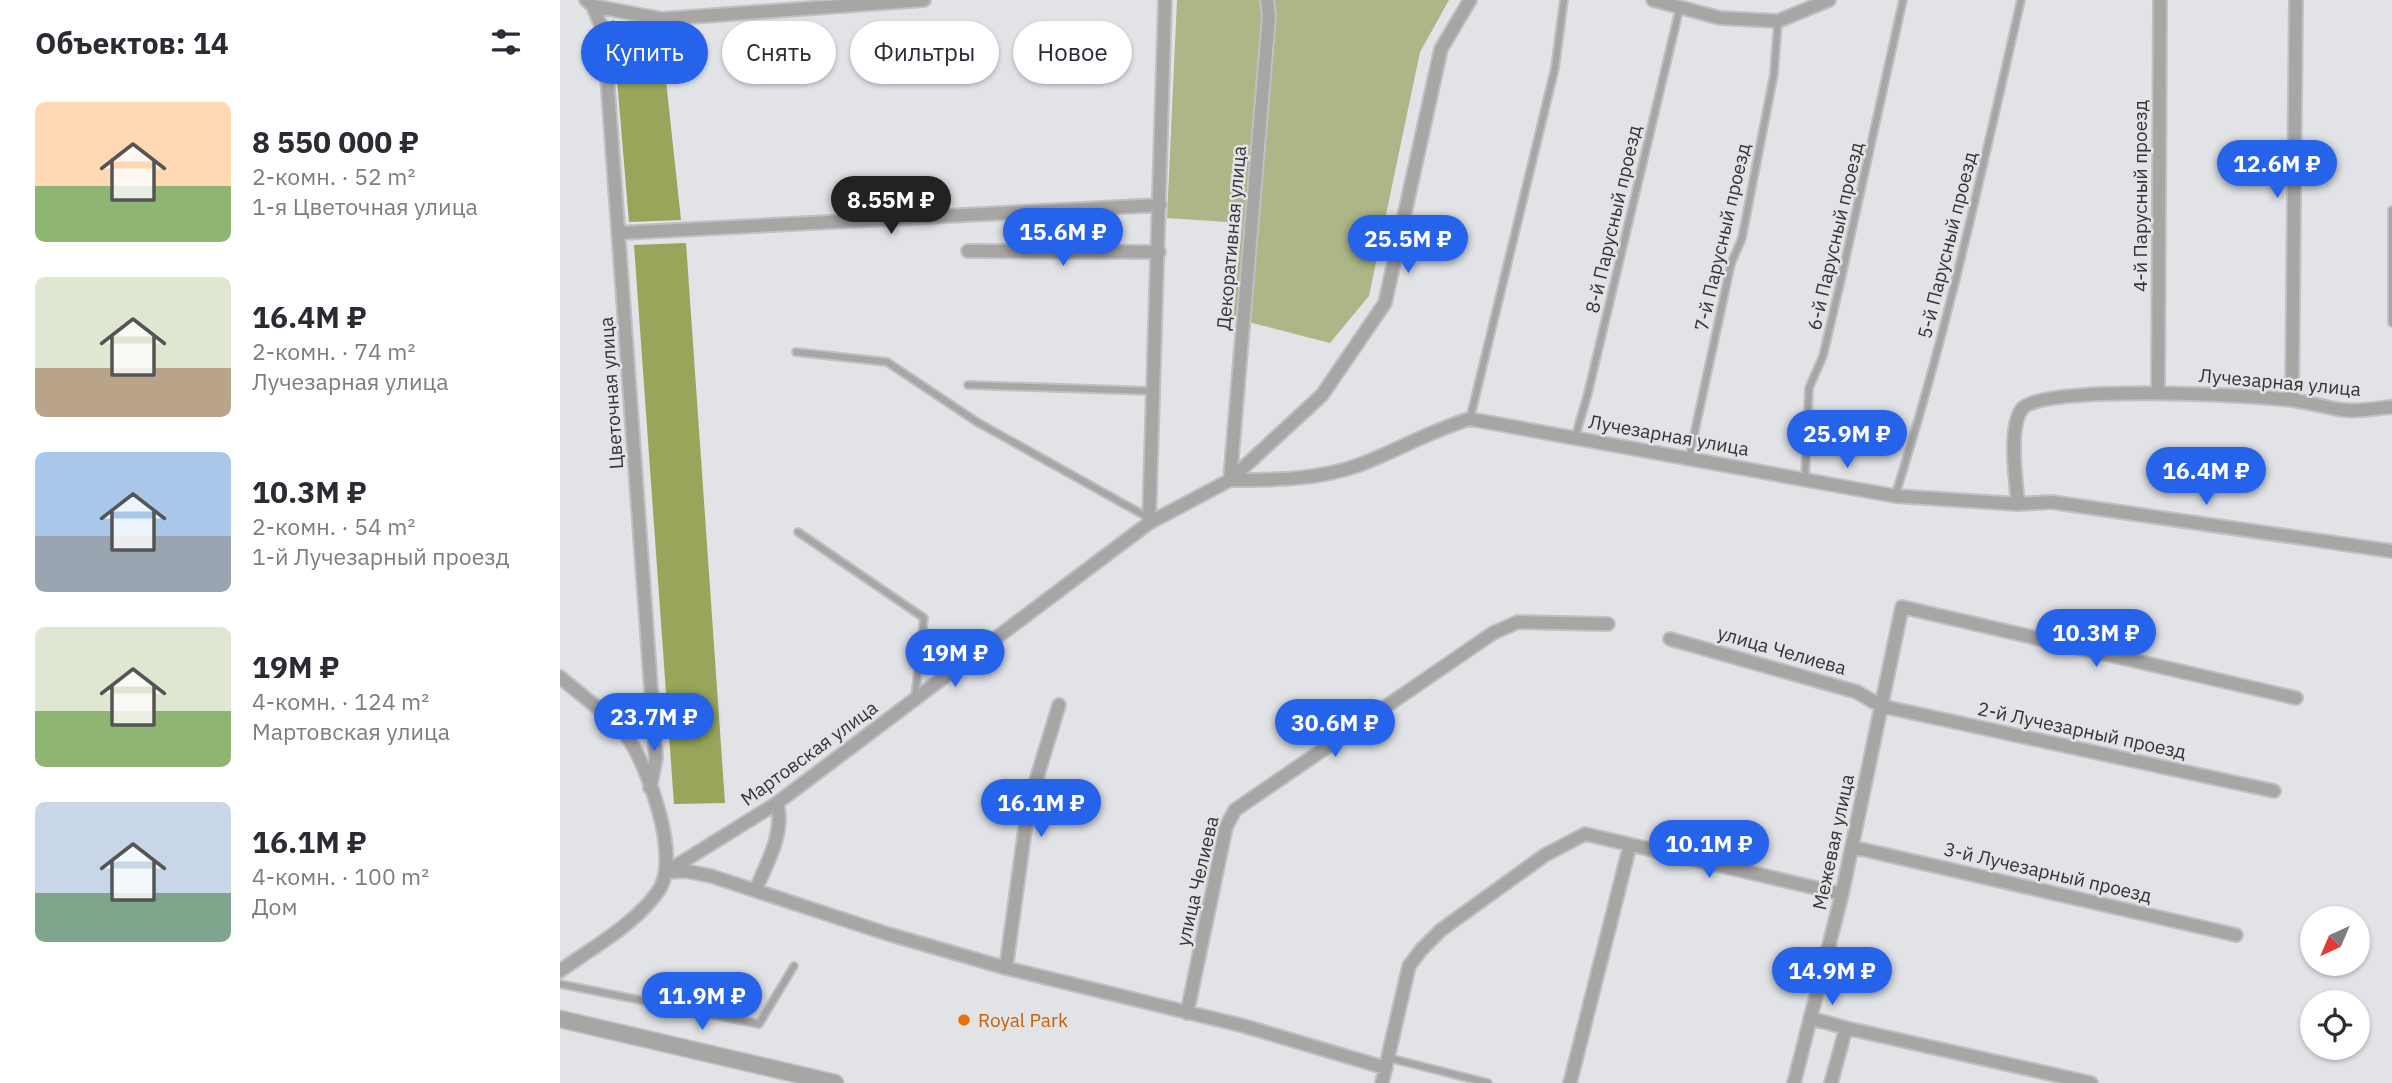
<!DOCTYPE html>
<html lang="ru">
<head>
<meta charset="utf-8">
<style>
	body { margin:0; font-family:"IBM Plex Sans",sans-serif; background:#f2f2f3; color:#2b2b33; height:100vh; display:flex; flex-direction:column; font-size:26px; white-space:nowrap }
	* { box-sizing:border-box; margin:0 }
	p { font-size:23px; color:#7c7c81 }
	.icon { flex:none; width:38px; height:38px; fill:none; stroke:currentColor; stroke-width:2; stroke-linecap:round; stroke-linejoin:round }
	.map { position:relative; flex:1; overflow:hidden }
	.side { display:flex; flex-direction:column; background:#fff; width:560px }
	.side>* { flex:none }
	.hud { position:absolute; left:21px; top:21px; width:665px; height:63px; display:flex; gap:14px }
	.needle { width:46px; rotate:224deg }
	.tools { position:absolute; left:1740px; top:906px; display:grid; gap:14px }
	.tools a { display:grid; place-items:center; width:70px; height:70px; border-radius:50%; background:#fff; box-shadow:0 2px 5px #0004; font-size:35px }
	.price { position:absolute; translate:-50% -60px; padding:0 16px; border-radius:24px; background:#2563eb; color:#fff; font-size:23px; line-height:46px; filter:drop-shadow(0 2px 4px #0008) }
	.price::after { content:''; position:absolute; left:50%; top:42px; width:21px; height:16px; margin-left:-10px; background:inherit; clip-path:polygon(0 0,100% 0,50% 100%) }
	.price.current { background:#222; color:#fff }
	ul { padding:0; list-style:none }
	li { display:flex; align-items:center; gap:21px; height:175px; padding:0 35px }
	li span { display:grid; place-items:center; flex:none; width:196px; height:140px; border-radius:10px; color:#555 }
	li>.icon { margin-inline-start:auto }
	span .icon { width:84px; height:84px; fill:#fffc; stroke-width:1 }
	li b { font-size:30px }
	h2 { display:flex; justify-content:space-between; align-items:center; height:84px; padding:0 35px; font-size:30px }
	.tag { padding:0 24px; border-radius:32px; background:#fff; box-shadow:0 2px 5px #0004; font-size:24px; line-height:63px }
	.tag.current { background:#2563eb; color:#fff }
	main { display:flex; flex:1; min-height:0 }
	.map>svg:first-child { display:block }
	.green { fill:#acb687 }
	.forest { fill:#98a65c }
	.lines { fill:none; stroke-linecap:round; stroke-linejoin:round }
	.service-casing { stroke:#bec0c4; stroke-width:10 }
	.minor-casing { stroke:#bec0c4; stroke-width:16 }
	.tertiary-casing { stroke:#bec0c4; stroke-width:19 }
	.service { stroke:#a8a6a5; stroke-width:6 }
	.minor { stroke:#a8a6a5; stroke-width:12 }
	.tertiary { stroke:#a8a6a5; stroke-width:16 }
	.food-dot { fill:#e8710a; stroke:#e1e3e7; stroke-width:2.5 }
	.labels { text-anchor:middle; stroke-width:5; stroke-linejoin:round; paint-order:stroke }
	.street-label { font-size:19px; fill:#333436; stroke:#e1e3e7 }
	.food-label { font-size:19px; fill:#c56008; stroke:#e1e3e7; text-anchor:start }
</style>
</head>
<body>
<main>
<section class="side">
<h2>Объектов: 14<svg class="icon" aria-label="filters" viewBox="0 0 24 24"><path d="M4 7h16M4 17h16"/><circle cx="9" cy="7" r="2"/><circle cx="15" cy="17" r="2"/></svg></h2>
<ul>
<li><span style="background:linear-gradient(#ffd9b3 60%,#8fb573 0)"><svg class="icon" aria-label="home" viewBox="0 0 24 24"><path d="M3 11l9-7 9 7M6 9v11h12V9"/></svg></span><div><b>8 550 000 ₽</b><p>2-комн. · 52 m²</p><p>1-я Цветочная улица</p></div></li>
<li><span style="background:linear-gradient(#dfe7d0 65%,#b9a48a 0)"><svg class="icon" aria-label="home" viewBox="0 0 24 24"><path d="M3 11l9-7 9 7M6 9v11h12V9"/></svg></span><div><b>16.4M ₽</b><p>2-комн. · 74 m²</p><p>Лучезарная улица</p></div></li>
<li><span style="background:linear-gradient(#a9c7e8 60%,#9aa5b1 0)"><svg class="icon" aria-label="home" viewBox="0 0 24 24"><path d="M3 11l9-7 9 7M6 9v11h12V9"/></svg></span><div><b>10.3M ₽</b><p>2-комн. · 54 m²</p><p>1-й Лучезарный проезд</p></div></li>
<li><span style="background:linear-gradient(#dfe7d0 60%,#8fb573 0)"><svg class="icon" aria-label="home" viewBox="0 0 24 24"><path d="M3 11l9-7 9 7M6 9v11h12V9"/></svg></span><div><b>19M ₽</b><p>4-комн. · 124 m²</p><p>Мартовская улица</p></div></li>
<li><span style="background:linear-gradient(#c9d6e8 65%,#7fa58c 0)"><svg class="icon" aria-label="home" viewBox="0 0 24 24"><path d="M3 11l9-7 9 7M6 9v11h12V9"/></svg></span><div><b>16.1M ₽</b><p>4-комн. · 100 m²</p><p>Дом</p></div></li>
</ul>
</section>
<div class="map">
<svg width="1832" height="1083" viewBox="0 0 1832 1083">
	<rect width="100%" height="100%" fill="#e1e3e7"/>
	<path class="green" d="M 617,0 L 889,0 L 860,52 L 809,296 L 770,343 L 673,318 L 682,223 L 607,218 Z"/>
	<path class="forest" d="M 52,20 L 101,34 L 121,220 L 69,222 Z
		M 126,243 L 165,803 L 114,804 L 74,245 Z"/>
	<g class="lines">
		<g class="service-casing">
			<path id="service" d="M 1832,210 L 1832,323
				M 236,352 L 327,362 L 417,422 L 589,518
				M 408,385 L 592,391
				M 910,419 L 995,68 L 1004,0
				M 1015,438 L 1028,393 L 1120,7
				M 1129,458 L 1171,264 L 1182,238 L 1214,74 L 1218,21
				M 1245,479 L 1249,388 L 1263,356 L 1280,284 L 1343,0
				M 1335,496 C 1387,333 1423,166 1461,0
				M 238,532 L 364,618 L 355,697
				M 0,984 L 199,1024 L 234,966
				M 829,1058 L 928,1083"/>
		</g>
		<g class="minor-casing">
			<path id="minor" d="M 26,0 L 33,6 L 44,34 L 96,758 L 90,788
				M 1093,0 L 1160,18 L 1218,21 L 1269,0
				M 33,6 L 102,19 L 364,0
				M 59,233 L 600,205
				M 408,251 L 599,252
				M 1598,393 L 1600,0
				M 1732,400 L 1736,0
				M 670,480 C 713,480 758,480 799,465 C 837,451 871,430 910,419 L 1335,496 L 1458,504 C 1456,482 1448,427 1462,409 C 1479,384 1694,395 1731,400 C 1749,402 1766,408 1784,410 C 1799,412 1817,408 1832,407
				M 670,480 L 709,16 L 707,0
				M 1458,504 L 1491,502 L 1832,551
				M 589,523 L 605,0
				M 1110,639 L 1297,692 L 1321,706 L 1714,791
				M 0,677 C 21,696 51,715 68,738 C 88,767 121,857 99,890 C 76,924 33,947 0,971
				M 1292,847 L 1676,935
				M 106,872 L 217,803 L 589,523 L 670,480 L 762,395 L 825,303 L 881,49 L 910,0
				M 107,872 L 126,871 L 151,876 L 328,934 L 446,968 L 684,1026 L 826,1068
				M 196,889 C 207,863 225,832 217,803
				M 446,968 L 468,807 L 499,705
				M 627,1013 L 666,827 L 675,810 L 933,633 L 958,622 L 1048,624
				M 1250,1018 L 1286,1028
				M 822,1083 L 849,966 L 861,950 L 881,930 L 985,855 L 1025,834 L 1282,894
				M 1010,1083 L 1070,845
				M 1234,1083 L 1282,894 L 1342,607 L 1736,698
				M 1271,1083 L 1286,1028 L 1531,1083"/>
		</g>
		<g class="tertiary-casing">
			<path id="tertiary" d="M 0,1019 L 275,1083"/>
		</g>
		<use href="#service" class="service"/>
		<use href="#minor" class="minor"/>
		<use href="#tertiary" class="tertiary"/>
	</g>
	<circle class="food-dot" cx="404" cy="1020" r="7"/>
	<g class="labels">
		<g class="street-label">
			<text transform="translate(1580 196) rotate(-90)" y="7">4-й Парусный проезд</text>
			<text transform="translate(1053 219) rotate(-77)" y="7">8-й Парусный проезд</text>
			<text transform="translate(1275 236) rotate(-77)" y="7">6-й Парусный проезд</text>
			<text transform="translate(1162 237) rotate(-77)" y="7">7-й Парусный проезд</text>
			<text transform="translate(671 238) rotate(-85)" y="7">Декоративная улица</text>
			<text transform="translate(1387 245) rotate(-76)" y="7">5-й Парусный проезд</text>
			<text transform="translate(1720 382) rotate(5)" y="7">Лучезарная улица</text>
			<text transform="translate(51 393) rotate(-94)" y="7">Цветочная улица</text>
			<text transform="translate(1109 435) rotate(10)" y="7">Лучезарная улица</text>
			<text transform="translate(1222 650) rotate(16)" y="7">улица Челиева</text>
			<text transform="translate(1522 730) rotate(12)" y="7">2-й Лучезарный проезд</text>
			<text transform="translate(249 753) rotate(-36)" y="7">Мартовская улица</text>
			<text transform="translate(1273 842) rotate(-78)" y="7">Межевая улица</text>
			<text transform="translate(1488 872) rotate(13)" y="7">3-й Лучезарный проезд</text>
			<text transform="translate(637 881) rotate(-77)" y="7">улица Челиева</text>
		</g>
		<g class="food-label">
			<text x="418" y="1027">Royal Park</text>
		</g>
	</g>
</svg>
<div class="tools">
<a><svg class="needle" viewBox="-14 -14 28 28"><path d="M0-13l5 13h-10z" fill="#e53935"/><path d="M0 13l5-13h-10z" fill="#7c7c81"/></svg></a>
<a><svg class="icon" aria-label="locate" viewBox="0 0 24 24"><circle cx="12" cy="12" r="6"/><path d="M12 2v4M12 18v4M2 12h4M18 12h4"/></svg></a>
</div>
<b class="price" style="left:1717px;top:200px">12.6M ₽</b>
<b class="price current" style="left:331px;top:236px">8.55M ₽</b>
<b class="price" style="left:503px;top:268px">15.6M ₽</b>
<b class="price" style="left:848px;top:275px">25.5M ₽</b>
<b class="price" style="left:1287px;top:470px">25.9M ₽</b>
<b class="price" style="left:1646px;top:507px">16.4M ₽</b>
<b class="price" style="left:1536px;top:669px">10.3M ₽</b>
<b class="price" style="left:395px;top:689px">19M ₽</b>
<b class="price" style="left:94px;top:753px">23.7M ₽</b>
<b class="price" style="left:775px;top:759px">30.6M ₽</b>
<b class="price" style="left:481px;top:839px">16.1M ₽</b>
<b class="price" style="left:1149px;top:880px">10.1M ₽</b>
<b class="price" style="left:1272px;top:1007px">14.9M ₽</b>
<b class="price" style="left:142px;top:1032px">11.9M ₽</b>
<div class="hud">
<a class="tag current">Купить</a>
<a class="tag">Снять</a>
<a class="tag">Фильтры</a>
<a class="tag">Новое</a>
</div>
</div>
</main>
</body>
</html>
